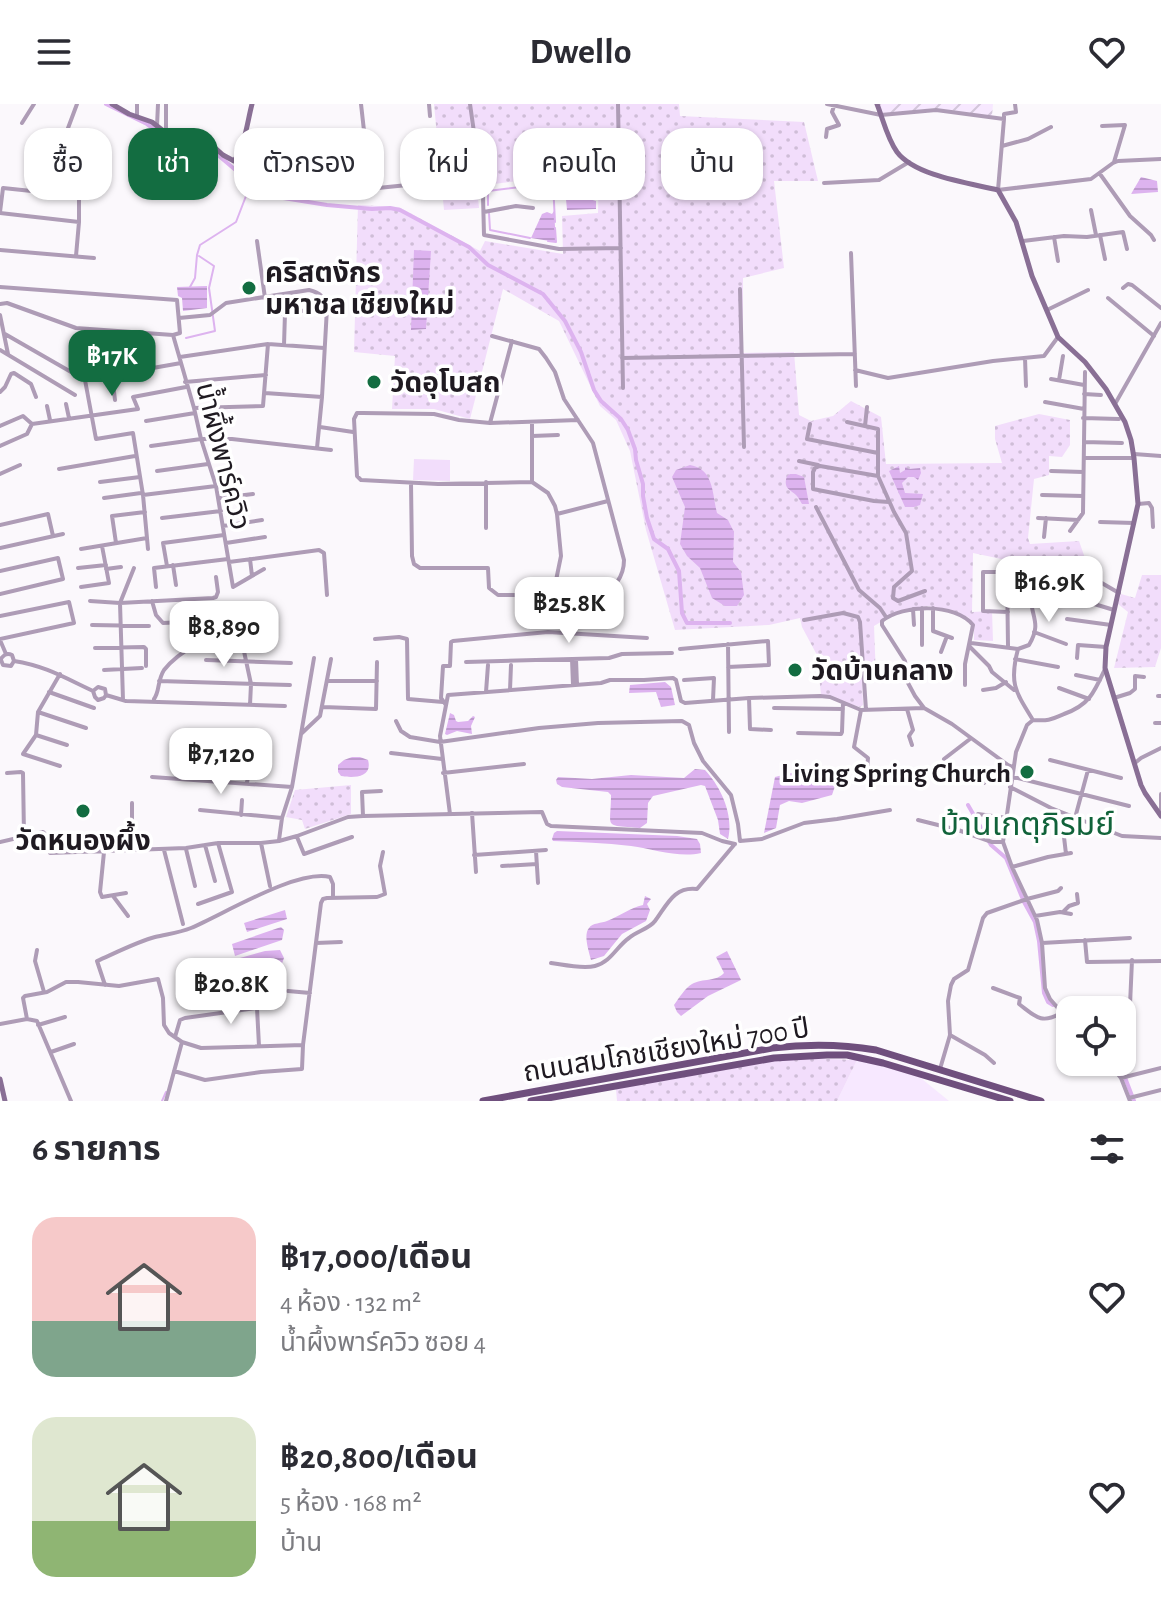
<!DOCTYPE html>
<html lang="th">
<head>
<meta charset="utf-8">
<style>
	body { margin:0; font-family:"Alegreya Sans","Noto Sans Thai",sans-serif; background:#f2f2f3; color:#2b2b33; height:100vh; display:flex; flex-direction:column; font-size:30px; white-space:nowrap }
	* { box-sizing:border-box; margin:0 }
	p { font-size:26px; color:#7c7c81 }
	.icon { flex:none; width:44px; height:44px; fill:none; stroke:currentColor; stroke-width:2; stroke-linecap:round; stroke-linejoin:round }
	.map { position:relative; height:997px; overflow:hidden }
	.sheet { display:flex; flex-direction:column; background:#fff; flex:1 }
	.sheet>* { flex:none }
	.guide { position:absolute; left:24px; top:24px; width:1114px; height:72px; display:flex; gap:16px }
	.buttons { position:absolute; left:1056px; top:892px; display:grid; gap:16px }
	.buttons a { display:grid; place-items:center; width:80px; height:80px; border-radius:16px; background:#fff; box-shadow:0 2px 6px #0004; font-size:40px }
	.price { position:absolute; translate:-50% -68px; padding:0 18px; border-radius:16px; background:#fff; color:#222; font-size:26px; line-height:52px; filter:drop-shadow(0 2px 4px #0008) }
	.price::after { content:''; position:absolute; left:50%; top:48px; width:24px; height:18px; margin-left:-12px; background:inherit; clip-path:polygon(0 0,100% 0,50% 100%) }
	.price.selected { background:#136d41; color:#fff }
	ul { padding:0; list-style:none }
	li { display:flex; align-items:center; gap:24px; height:200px; padding:0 32px }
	li span { display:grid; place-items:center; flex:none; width:224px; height:160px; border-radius:24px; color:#555 }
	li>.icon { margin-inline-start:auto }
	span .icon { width:96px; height:96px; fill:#fffc; stroke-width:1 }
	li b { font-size:34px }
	h2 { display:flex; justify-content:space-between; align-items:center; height:96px; padding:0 32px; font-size:34px }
	.chip { padding:0 28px; border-radius:24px; background:#fff; box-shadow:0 2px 6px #0004; font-size:28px; line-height:72px }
	.chip.selected { background:#136d41; color:#fff }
	header { display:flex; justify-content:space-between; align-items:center; height:104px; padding:0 32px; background:#fff; font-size:36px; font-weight:700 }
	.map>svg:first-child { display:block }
	.built { fill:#f7e8ff }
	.industrial { fill:url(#industrial-furrows) }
	.grass { fill:url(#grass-dots) }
	.garden { fill:#f2ddfb }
	.water { fill:url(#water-rules) }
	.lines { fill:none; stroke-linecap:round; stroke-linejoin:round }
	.stream { stroke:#ddb3ef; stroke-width:2 }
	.canal { stroke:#ddb3ef; stroke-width:4 }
	.street { stroke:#ae9cb6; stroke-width:4 }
	.secondary { stroke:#896f95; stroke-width:5 }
	.primary { stroke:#6f4f7d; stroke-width:7 }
	.poi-dot { fill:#136d41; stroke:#fff; stroke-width:3 }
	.labels { text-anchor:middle; stroke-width:7; stroke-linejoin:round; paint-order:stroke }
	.poi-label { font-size:28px; font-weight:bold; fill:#1f1a21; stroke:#fff; text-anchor:start }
	.street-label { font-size:28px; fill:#1f1a21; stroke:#fff }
	.quarter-label { font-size:32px; fill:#11633a; stroke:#fff }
</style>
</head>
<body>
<header><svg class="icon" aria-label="menu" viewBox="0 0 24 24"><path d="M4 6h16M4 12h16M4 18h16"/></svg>Dwello<svg class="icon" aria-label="heart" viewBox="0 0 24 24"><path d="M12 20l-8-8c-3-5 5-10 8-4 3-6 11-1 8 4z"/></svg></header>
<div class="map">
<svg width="1161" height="997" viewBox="0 0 1161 997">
	<defs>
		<pattern id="industrial-furrows" width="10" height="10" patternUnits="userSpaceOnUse" patternTransform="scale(2)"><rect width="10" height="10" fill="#f7e8ff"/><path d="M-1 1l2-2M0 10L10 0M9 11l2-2" fill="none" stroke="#d3c6da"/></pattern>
		<pattern id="grass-dots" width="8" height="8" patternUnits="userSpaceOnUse" patternTransform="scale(2)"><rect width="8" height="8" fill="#f2ddfb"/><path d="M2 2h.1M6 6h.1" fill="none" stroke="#cfbdd7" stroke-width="1.8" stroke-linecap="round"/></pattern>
		<pattern id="water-rules" width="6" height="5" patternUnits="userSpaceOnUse" patternTransform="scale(2)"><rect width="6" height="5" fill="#ddb3ef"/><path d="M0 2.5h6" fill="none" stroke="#bd99cd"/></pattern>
	</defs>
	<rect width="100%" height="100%" fill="#fbf8fc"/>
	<path class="built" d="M 857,956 L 917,971 L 949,997 L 837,997 Z"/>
	<path class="industrial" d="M 878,0 L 993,0 L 992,12 L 934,4 L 881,11 Z"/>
	<path class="grass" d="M 434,0 L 679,0 L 680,12 L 804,18 L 818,77 L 774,77 L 784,164 L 743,174 L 743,249 L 794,248 L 799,311 L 811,317 L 833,312 L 851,297 L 881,313 L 886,360 L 1002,359 L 995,335 L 995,322 L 1039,310 L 1070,316 L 1070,341 L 1062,353 L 1049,352 L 1049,371 L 1034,375 L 1028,434 L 1030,440 L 1079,437 L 1092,474 L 973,449 L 972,508 L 992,507 L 993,537 L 974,536 L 974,521 L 968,513 L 928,502 L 899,507 L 874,522 L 876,574 L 862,575 L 863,601 L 860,603 L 821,591 L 817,551 L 802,523 L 800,514 L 769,521 L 675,526 L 646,426 L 630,347 L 616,316 L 600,302 L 559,217 L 503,185 L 470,315 L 434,305 L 392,305 L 395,252 L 354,248 L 358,101 L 399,103 L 480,147 L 485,137 L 563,150 L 562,112 L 598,109 L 599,67 L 477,82 L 479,104 L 444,106 Z
		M 1142,471 L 1161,471 L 1161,544 L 1155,563 L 1114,564 L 1128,508 L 1118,500 L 1121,490 L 1135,494 Z
		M 351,681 L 351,710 L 305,725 L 302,716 L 286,713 L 295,686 Z
		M 801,954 L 857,956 L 837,997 L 617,997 L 616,985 L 773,957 Z"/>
	<path class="garden" d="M 414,355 L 450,356 L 450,377 L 413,376 Z"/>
	<path class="water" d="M 597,72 L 595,82 L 589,83 L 586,94 L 596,97 L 596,105 L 567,106 L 564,74 Z
		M 1141,73 L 1157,77 L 1158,88 L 1131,90 Z
		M 554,107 L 556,138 L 531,134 L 542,110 L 547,108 L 552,110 Z
		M 414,146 L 431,147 L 426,225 L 411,226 Z
		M 207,182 L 207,204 L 183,207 L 182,194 L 178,192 L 177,183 Z
		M 690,361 C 714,365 712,389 717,409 L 728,416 L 734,428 L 733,458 L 741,468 L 744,491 L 737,502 L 725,502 L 712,494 L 700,464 L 687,452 L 680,440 L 685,403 L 672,373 L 676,366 Z
		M 899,362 L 900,369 L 905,366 L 905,363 L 909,365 L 920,364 L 921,369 L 918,376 L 914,373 L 908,373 L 902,379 L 905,389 L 923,390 L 920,401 L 914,403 L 905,403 L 889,367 Z
		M 790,370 L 796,370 L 804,373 L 809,400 L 802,400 C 800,397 799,394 796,391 C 789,385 783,384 787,372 Z
		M 665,578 L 671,583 L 675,601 L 661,603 L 656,588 L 629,589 L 630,581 Z
		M 450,609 L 454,611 L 456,617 L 458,618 L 468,617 L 473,612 L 475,613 L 471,622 L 472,630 L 457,627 L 447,631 L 445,630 Z
		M 352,653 L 360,653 L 368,656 C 373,674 353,674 341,672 L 338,668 L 338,661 L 344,656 Z
		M 695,665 L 705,666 C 721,683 734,711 728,735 L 720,730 L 718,716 L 705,682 L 701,681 L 653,692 L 648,699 L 647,719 L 640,724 C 602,721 611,725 611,691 L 608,688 L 562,683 L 557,680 L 556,676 L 558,673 L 592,675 L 631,671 L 684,674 Z
		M 791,669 L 828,671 L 833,673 L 835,682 L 832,691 L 802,699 L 789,697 L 780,701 L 776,724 L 764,729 L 775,673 Z
		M 557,727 L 677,732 L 697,735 L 700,740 L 701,749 C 679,754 653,745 631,742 C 605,739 579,738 553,737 L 552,735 L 554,729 Z
		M 645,792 L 651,795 L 647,800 L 650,806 L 646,817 L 622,830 L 604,852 L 591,856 C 589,848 583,831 589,824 C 592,819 602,819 607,817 C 620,812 630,804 643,801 Z
		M 285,806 L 287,815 L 247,828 L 244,819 Z
		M 281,823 L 284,826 L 282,836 L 235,852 L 232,840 Z
		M 280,846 L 284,854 L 276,876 L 193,891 L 186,869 L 265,847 Z
		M 727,847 L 741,876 L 708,892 L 681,912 L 677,908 L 674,901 C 679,894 685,884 692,880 C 703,874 716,878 724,869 L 716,853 Z"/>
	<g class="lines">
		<path class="stream" d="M 488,101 L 488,87 L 553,79 L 555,118
			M 489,109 L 490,126 L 530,134
			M 548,137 L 556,138 L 555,124
			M 190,183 L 195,174 L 197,151 L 200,141 L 236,118 L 251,79
			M 186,234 L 215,227 L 209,184 L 214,162 L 199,152
			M 162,997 L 166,988"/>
		<path class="canal" d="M 106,0 L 147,20 L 161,30 L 174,35 L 206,41 L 245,74 L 265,89 L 277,93 L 327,101 L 372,105 L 390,104 L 400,106 L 469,143 L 488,161 L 543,190 L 565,217 L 581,248 L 594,286 L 601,297 L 621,315 L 628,326 L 635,345 L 636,356 L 643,380 L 643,392 L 647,414 L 654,435 L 668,445 L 679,467 L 682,509 L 687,519 L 730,519
			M 968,701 L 991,741 L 1006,754 L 1024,798 L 1035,818 L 1039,837 L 1044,889 L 1048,898 L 1053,901
			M 1060,905 L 1070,912
			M 1116,958 L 1124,971 L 1134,997"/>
		<path class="street" d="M 361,0 L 370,80 L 378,84 L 437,78
			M 429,0 L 430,12
			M 470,0 L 483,92 L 484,131 L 559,145 L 621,144
			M 618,0 L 623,284
			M 827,0 L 881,11 L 936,6 L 1004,15 L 1004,10 L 1016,8 L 1015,0
			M 137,13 L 137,0
			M 1004,15 L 998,86 L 1091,75 L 1113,59 L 1118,57 L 1161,55
			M 22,19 L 34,0
			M 157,22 L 158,0
			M 1102,22 L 1125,21 L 1114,58
			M 166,29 L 166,0
			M 826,33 L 827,25 L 839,21 L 832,8 L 834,2
			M 1002,42 L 1028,35 L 1051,23
			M 1100,70 L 1130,112 L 1151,131 L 1154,136
			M 49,75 L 77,0
			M 824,79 L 879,76 L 909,58
			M 73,90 L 90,35
			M 1091,106 L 1096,131
			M 0,108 L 3,84 L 79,92 L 79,118 L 76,152
			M 484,108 L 516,102 L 533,104
			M 0,109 L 79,118
			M 1100,131 L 1105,155
			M 1054,133 L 1058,157
			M 257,137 L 265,194
			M 1023,137 L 1064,132 L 1087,133 L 1123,128 L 1127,145
			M 0,146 L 94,154
			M 851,149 L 856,282
			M 0,183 L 177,196 L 180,229 L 173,231
			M 1123,184 L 1128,180 L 1132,181 L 1161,204
			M 740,185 L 744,343
			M 1108,194 L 1154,232
			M 0,200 L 7,199 L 76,224 L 173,231
			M 1047,206 L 1088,186
			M 275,210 L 327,204
			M 0,211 L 8,250
			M 179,214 L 210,211 L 226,199 L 309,186 C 321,189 324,193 327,204 L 322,293 L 317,344
			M 5,230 L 85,276
			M 173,231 L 194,304 L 201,335 L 216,382 L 233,483 L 264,465
			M 284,241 L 285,209
			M 0,246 L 75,291
			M 180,253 L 268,240 L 324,244
			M 622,254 L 855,250
			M 1025,254 L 1026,282
			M 855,266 L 888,274 L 993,257 L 1044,252 L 1058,233
			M 112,271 L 115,296
			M 1051,275 L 1084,281
			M 85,276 L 96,335 L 133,329 L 143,391 L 148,445
			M 85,276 L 181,259
			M 1059,276 L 1063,252
			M 185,278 L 266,271
			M 0,288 L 5,283 L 11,270 L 14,269 L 31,280 L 36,293
			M 265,289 L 322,293
			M 1084,290 L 1101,291
			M 1045,298 L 1084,305
			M 66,300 L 69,314
			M 1115,300 L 1161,219
			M 47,302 L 50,316
			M 194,304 L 263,302 L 268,240
			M 1083,314 L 1119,315
			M 146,317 L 195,309
			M 847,318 L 878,325 L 878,372 L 894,408 L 906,429 L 912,467 L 894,483 L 893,494 L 898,497 L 925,487
			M 490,319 L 512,237
			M 32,320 L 138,305 L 133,293 L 186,283
			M 810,320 L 807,335 L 878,349
			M 0,322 L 23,312 L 32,320
			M 865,322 L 867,303
			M 320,323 L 353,328
			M 532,332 L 558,331
			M 1084,338 L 1122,339
			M 0,342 L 27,330 L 32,320
			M 151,342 L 201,335 L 232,335 L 331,346
			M 1134,350 L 1161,352
			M 1084,354 L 1134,354
			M 799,357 L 818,361
			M 59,365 L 135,352
			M 157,367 L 208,360
			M 1051,367 L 1083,368
			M 0,370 L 20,361
			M 878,372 L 820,362 L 815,364 L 813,368 L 813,385 L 874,397 L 889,398
			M 100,378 L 140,373
			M 532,378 L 532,319
			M 411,379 L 412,452 L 414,460 L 420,464 L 488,464 L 489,484 L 498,491 L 599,491 C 614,487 624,472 624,456 L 593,339 L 564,295 L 555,268 L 546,254 L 539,245 L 492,232
			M 143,391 L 216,382
			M 1042,391 L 1083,392
			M 104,394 L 141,389
			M 220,394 L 253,390
			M 1138,400 L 1149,399 L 1152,404 L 1153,423
			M 816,403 L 859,486 L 880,504 L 886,513
			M 557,410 L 608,397
			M 162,414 L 221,407
			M 1038,414 L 1078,416
			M 1100,418 L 1134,419
			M 0,421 L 48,410 L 53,432
			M 223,422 L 262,416
			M 486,424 L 486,378
			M 1070,427 L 1083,409 L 1085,268
			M 1044,433 L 1046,414
			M 116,439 L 112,412 L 145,408
			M 226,439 L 265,433
			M 0,444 L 63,430
			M 81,445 L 147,434
			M 250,455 L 252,472
			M 229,458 L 319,446 L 324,449 L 327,491
			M 173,461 L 176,481
			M 167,462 L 163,439 L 224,431
			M 78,464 L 106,461
			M 106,465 L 121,463
			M 0,467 L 58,454 L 63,475 L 0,490
			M 81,483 L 109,479 L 102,442
			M 156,483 L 154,464 L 228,455
			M 1038,488 L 1068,492 L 1114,506
			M 553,491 L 561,452 L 557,410 L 555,402 L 548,389 L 532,378 L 438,380 L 361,376 L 357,372 L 354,315 L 357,309 L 363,309 L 434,310 L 459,316 L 490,319 L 578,316
			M 90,497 L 120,499 L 213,494 L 216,493 L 218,488 L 216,473
			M 152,497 L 156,511 L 163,519 L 203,517
			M 922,504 L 922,541
			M 933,504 L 933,527 L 952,534
			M 913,505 L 914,521
			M 1008,508 L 983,507 L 983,468 L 1007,468 L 1008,542
			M 0,512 L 69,498 L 74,519 L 0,535
			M 1067,515 L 1111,521
			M 804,516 L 843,509 L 858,513 L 860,518 L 866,606
			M 241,518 L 265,518
			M 92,521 L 149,522
			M 1034,528 L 1066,540
			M 242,529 L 266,528
			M 375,535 L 399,533 L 407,535 L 408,595 L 443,598
			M 0,536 L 6,550
			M 971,539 L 1018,545
			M 728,540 L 729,628
			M 969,542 L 989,562 L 992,568 L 1014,586
			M 95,544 L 144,543 L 146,545 L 146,562
			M 680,545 L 768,537 L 769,561 L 728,563
			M 1018,545 L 1029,541 C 1042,519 1031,513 1031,494 C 1031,485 1034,475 1035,466 L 1100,478 L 1119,489
			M 1018,545 C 1009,579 1015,587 1033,616
			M 941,548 L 947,532
			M 1077,554 L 1078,541 L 1106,543
			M 572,555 L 573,581
			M 576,555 L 577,581
			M 1015,555 L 1058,563
			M 0,556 C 3,552 6,548 12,551 L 14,557 L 11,562 L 3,561 L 1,556
			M 206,556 L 291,559
			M 14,557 C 46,562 65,574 93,587 L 95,593 L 98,596 L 104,594 L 106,591 L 105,585 L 98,583 L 93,587
			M 466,558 L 609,554 L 622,550 L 672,549
			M 906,562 L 929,562
			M 104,566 L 142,564
			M 1076,571 L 1100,576
			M 684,576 L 714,574 L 713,596
			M 159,577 L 290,581
			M 328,577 L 377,577
			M 1059,584 L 1089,595
			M 510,586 L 511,561
			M 983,586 L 996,584 L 1006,578
			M 49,588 L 94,604
			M 486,588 L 488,561
			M 106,591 L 126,597 L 285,602
			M 1158,592 L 1161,592
			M 749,594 L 750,625 L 771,626
			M 1114,594 L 1130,589 L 1135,585 L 1135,572 L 1144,573
			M 154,595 C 160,587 157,577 164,566 C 178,548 219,524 241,522
			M 123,596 L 120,499 L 134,464
			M 250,601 L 251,580 L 242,538 L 242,508 L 266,507
			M 446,601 L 441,594 L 443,562 L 450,562 L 451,538 L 453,537 L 548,528 L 647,534
			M 323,603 L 376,605 L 377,558
			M 774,604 L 843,605
			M 924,604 L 915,592 L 908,579 L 905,557 L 882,521 L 882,517 C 903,500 955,499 973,521 L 965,560 L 965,581
			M 907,605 L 913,626 L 909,632 L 912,641
			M 861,606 L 854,643 L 868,654 L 867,666
			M 38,608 L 86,624
			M 396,617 L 401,627 L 410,633 L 440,638 L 539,624 L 598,619 L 682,617 L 689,621 L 694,639 L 703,657 L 731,691 L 738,720 L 740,737
			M 1155,619 L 1161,619
			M 302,629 L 320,612 L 331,555
			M 798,629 L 841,630 L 842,628 L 843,599
			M 36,631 L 67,641
			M 391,649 L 442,655
			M 944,655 L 970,635
			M 1050,656 L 1121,674
			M 1135,659 L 1141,654 L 1161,644
			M 60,662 L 23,650 L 36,631 L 38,608 L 60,570
			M 7,669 L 21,668 L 23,669 L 24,732
			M 443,669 L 524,660
			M 152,673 L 292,683
			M 247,679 L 254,631
			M 984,679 L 989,673 L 1018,674 L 1129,702
			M 1010,683 L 1051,704 L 1122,732 L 1161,734
			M 1161,690 L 1161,706
			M 200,706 L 282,714
			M 472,709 L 476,768
			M 450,710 L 440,632 L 448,591 L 601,579 L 610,576 L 644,576 L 673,574 L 676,576 L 681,597 L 685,599 L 749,594 L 820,592 L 830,593 L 861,606 L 924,604 L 952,620 L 1008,661 L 1013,663
			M 978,710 L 1007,714
			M 241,711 L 242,696
			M 363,712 L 362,688 L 381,687
			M 1075,714 L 1088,666
			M 918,716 L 958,726 L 992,738 L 1003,738
			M 297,733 L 304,750 L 352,733
			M 279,736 L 282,714 L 292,683 L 314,554
			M 740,737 L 762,735 L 804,719 L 837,715 L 890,706
			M 0,738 L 43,728 L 45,730 L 50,749 L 186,744 L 218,739 L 261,739 L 279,737 L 297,732 L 348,713 L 363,712 L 542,708 L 547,720 L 551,722 L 702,729 L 722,737 L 735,740
			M 261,739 L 270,782
			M 205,741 L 215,777
			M 186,745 L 195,782
			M 164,746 L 183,820
			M 132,747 L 132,699
			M 536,747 L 538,779
			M 104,748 L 100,788 L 102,793 L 126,789
			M 1066,750 L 1064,733 L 1068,711
			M 474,751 L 546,746
			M 502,762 L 537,760
			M 1012,763 L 1048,753 L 1071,749
			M 113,792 L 128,812
			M 198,800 L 232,788 L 218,739
			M 1063,808 L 1069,802 L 1078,799 L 1077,790
			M 1035,812 L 1060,808 L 1071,810
			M 1085,836 L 1087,858 L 1161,857
			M 316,839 L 341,838
			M 1042,839 L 1130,834
			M 37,846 L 35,857 L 44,888
			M 551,859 C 565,861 582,865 595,862 C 611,858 617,842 629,834 C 637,827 649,825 655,817 C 667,801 674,782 697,785 L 734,741
			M 105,881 L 97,857 C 113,850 139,837 155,833 C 167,830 179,829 191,824 C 224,810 297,765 330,773 L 333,780 L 333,794
			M 993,884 L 1020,894 L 1019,900 C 1035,912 1041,921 1061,909
			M 288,887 L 310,889
			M 257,904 L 259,942
			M 1119,906 L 1120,903 L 1130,901 L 1132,856
			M 27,915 L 23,894 L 25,892 L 47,888 L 66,878 L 78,878 L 119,882 L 158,875 L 163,894 L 164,921 L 169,929 L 182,938 L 201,944 L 303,941
			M 1070,918 L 1050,895 L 1045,884 L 1042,839 L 1037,816 L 1012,763 L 1003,738 L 1016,648 L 1027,621 L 1033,616 C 1048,617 1050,616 1064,610 C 1089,601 1094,589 1105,565
			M 0,920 L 27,915 L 37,917 L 71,997
			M 38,921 L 65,913
			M 950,931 L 985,951 L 994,959
			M 175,933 L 180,916 L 185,914 L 278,901
			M 51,948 L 74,940
			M 1108,958 L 1121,974 L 1130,997
			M 940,965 L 950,931 L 948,897 L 951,881 L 954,875 L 968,866 L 983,814 L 987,809 L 1027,795 L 1058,787 L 1061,784
			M 174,967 L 205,976 L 261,968 L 302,965 L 303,941 L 321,799 L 323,795 L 327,794 L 377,793 L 385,790 L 380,762 L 383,748
			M 1121,974 L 1161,964
			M 1129,994 L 1161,986
			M 166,997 L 182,938"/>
		<path class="secondary" d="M 112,0 L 129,10 L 152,18 L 166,29 L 204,34 L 223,51 L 234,57 C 245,42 247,19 252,0
			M 877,0 C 883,15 887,34 897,48 C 915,72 969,79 998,86 L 1016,118 L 1032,172 L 1058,233 L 1085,258 L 1106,285 L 1125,318 L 1131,336 L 1134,354 L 1138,400 L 1106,543 L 1105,564 L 1141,681 L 1145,689 L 1161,712
			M 0,975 L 5,997"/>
		<path class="primary" d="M 483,997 L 772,944 C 807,940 841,940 876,946 L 1041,997
			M 531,997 L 774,954 L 827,951 L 847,951 L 883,959 L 1010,997"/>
	</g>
	<g class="poi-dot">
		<circle cx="249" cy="184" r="8"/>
		<circle cx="374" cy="278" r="8"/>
		<circle cx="795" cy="566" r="8"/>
		<circle cx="1027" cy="668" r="8"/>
		<circle cx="83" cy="707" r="8"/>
	</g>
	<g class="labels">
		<g class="poi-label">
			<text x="265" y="178">คริสตงักร<tspan x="265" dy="32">มหาชล เชียงใหม่</tspan></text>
			<text x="390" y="288">วัดอุโบสถ</text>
			<text x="811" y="576">วัดบ้านกลาง</text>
			<text x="1011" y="678" text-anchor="end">Living Spring Church</text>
			<text x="83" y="746" text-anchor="middle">วัดหนองผึ้ง</text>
		</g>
		<g class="street-label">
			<text transform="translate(224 352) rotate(76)" y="10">น้ำผึ้งพาร์ควิว</text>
			<text transform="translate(666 945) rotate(-9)" y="10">ถนนสมโภชเชียงใหม่ 700 ปี</text>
		</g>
		<g class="quarter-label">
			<text x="1027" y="731">บ้านเกตุภิรมย์</text>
		</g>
	</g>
</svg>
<div class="buttons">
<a><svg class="icon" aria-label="locate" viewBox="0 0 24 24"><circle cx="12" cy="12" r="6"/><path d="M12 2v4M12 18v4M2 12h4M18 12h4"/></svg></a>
</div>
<b class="price selected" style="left:112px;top:294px">฿17K</b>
<b class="price" style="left:1049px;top:520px">฿16.9K</b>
<b class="price" style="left:569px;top:541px">฿25.8K</b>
<b class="price" style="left:224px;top:565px">฿8,890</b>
<b class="price" style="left:221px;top:692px">฿7,120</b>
<b class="price" style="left:231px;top:922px">฿20.8K</b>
<div class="guide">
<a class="chip">ซื้อ</a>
<a class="chip selected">เช่า</a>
<a class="chip">ตัวกรอง</a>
<a class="chip">ใหม่</a>
<a class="chip">คอนโด</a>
<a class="chip">บ้าน</a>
</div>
</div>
<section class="sheet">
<h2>6 รายการ<svg class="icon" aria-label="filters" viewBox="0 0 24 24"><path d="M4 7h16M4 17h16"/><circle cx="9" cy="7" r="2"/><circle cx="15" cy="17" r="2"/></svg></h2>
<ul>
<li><span style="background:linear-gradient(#f6c9c9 65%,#7fa58c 0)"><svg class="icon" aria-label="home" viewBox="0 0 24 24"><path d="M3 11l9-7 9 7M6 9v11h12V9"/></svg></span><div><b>฿17,000/เดือน</b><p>4 ห้อง · 132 m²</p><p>น้ำผึ้งพาร์ควิว ซอย 4</p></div><svg class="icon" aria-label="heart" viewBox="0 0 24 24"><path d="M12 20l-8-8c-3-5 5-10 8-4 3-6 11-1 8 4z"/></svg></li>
<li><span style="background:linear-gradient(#dfe7d0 65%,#8fb573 0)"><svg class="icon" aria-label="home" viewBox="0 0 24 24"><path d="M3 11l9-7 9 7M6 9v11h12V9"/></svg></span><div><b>฿20,800/เดือน</b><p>5 ห้อง · 168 m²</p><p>บ้าน</p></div><svg class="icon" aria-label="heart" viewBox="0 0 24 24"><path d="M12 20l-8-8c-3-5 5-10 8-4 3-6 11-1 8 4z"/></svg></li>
</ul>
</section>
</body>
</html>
